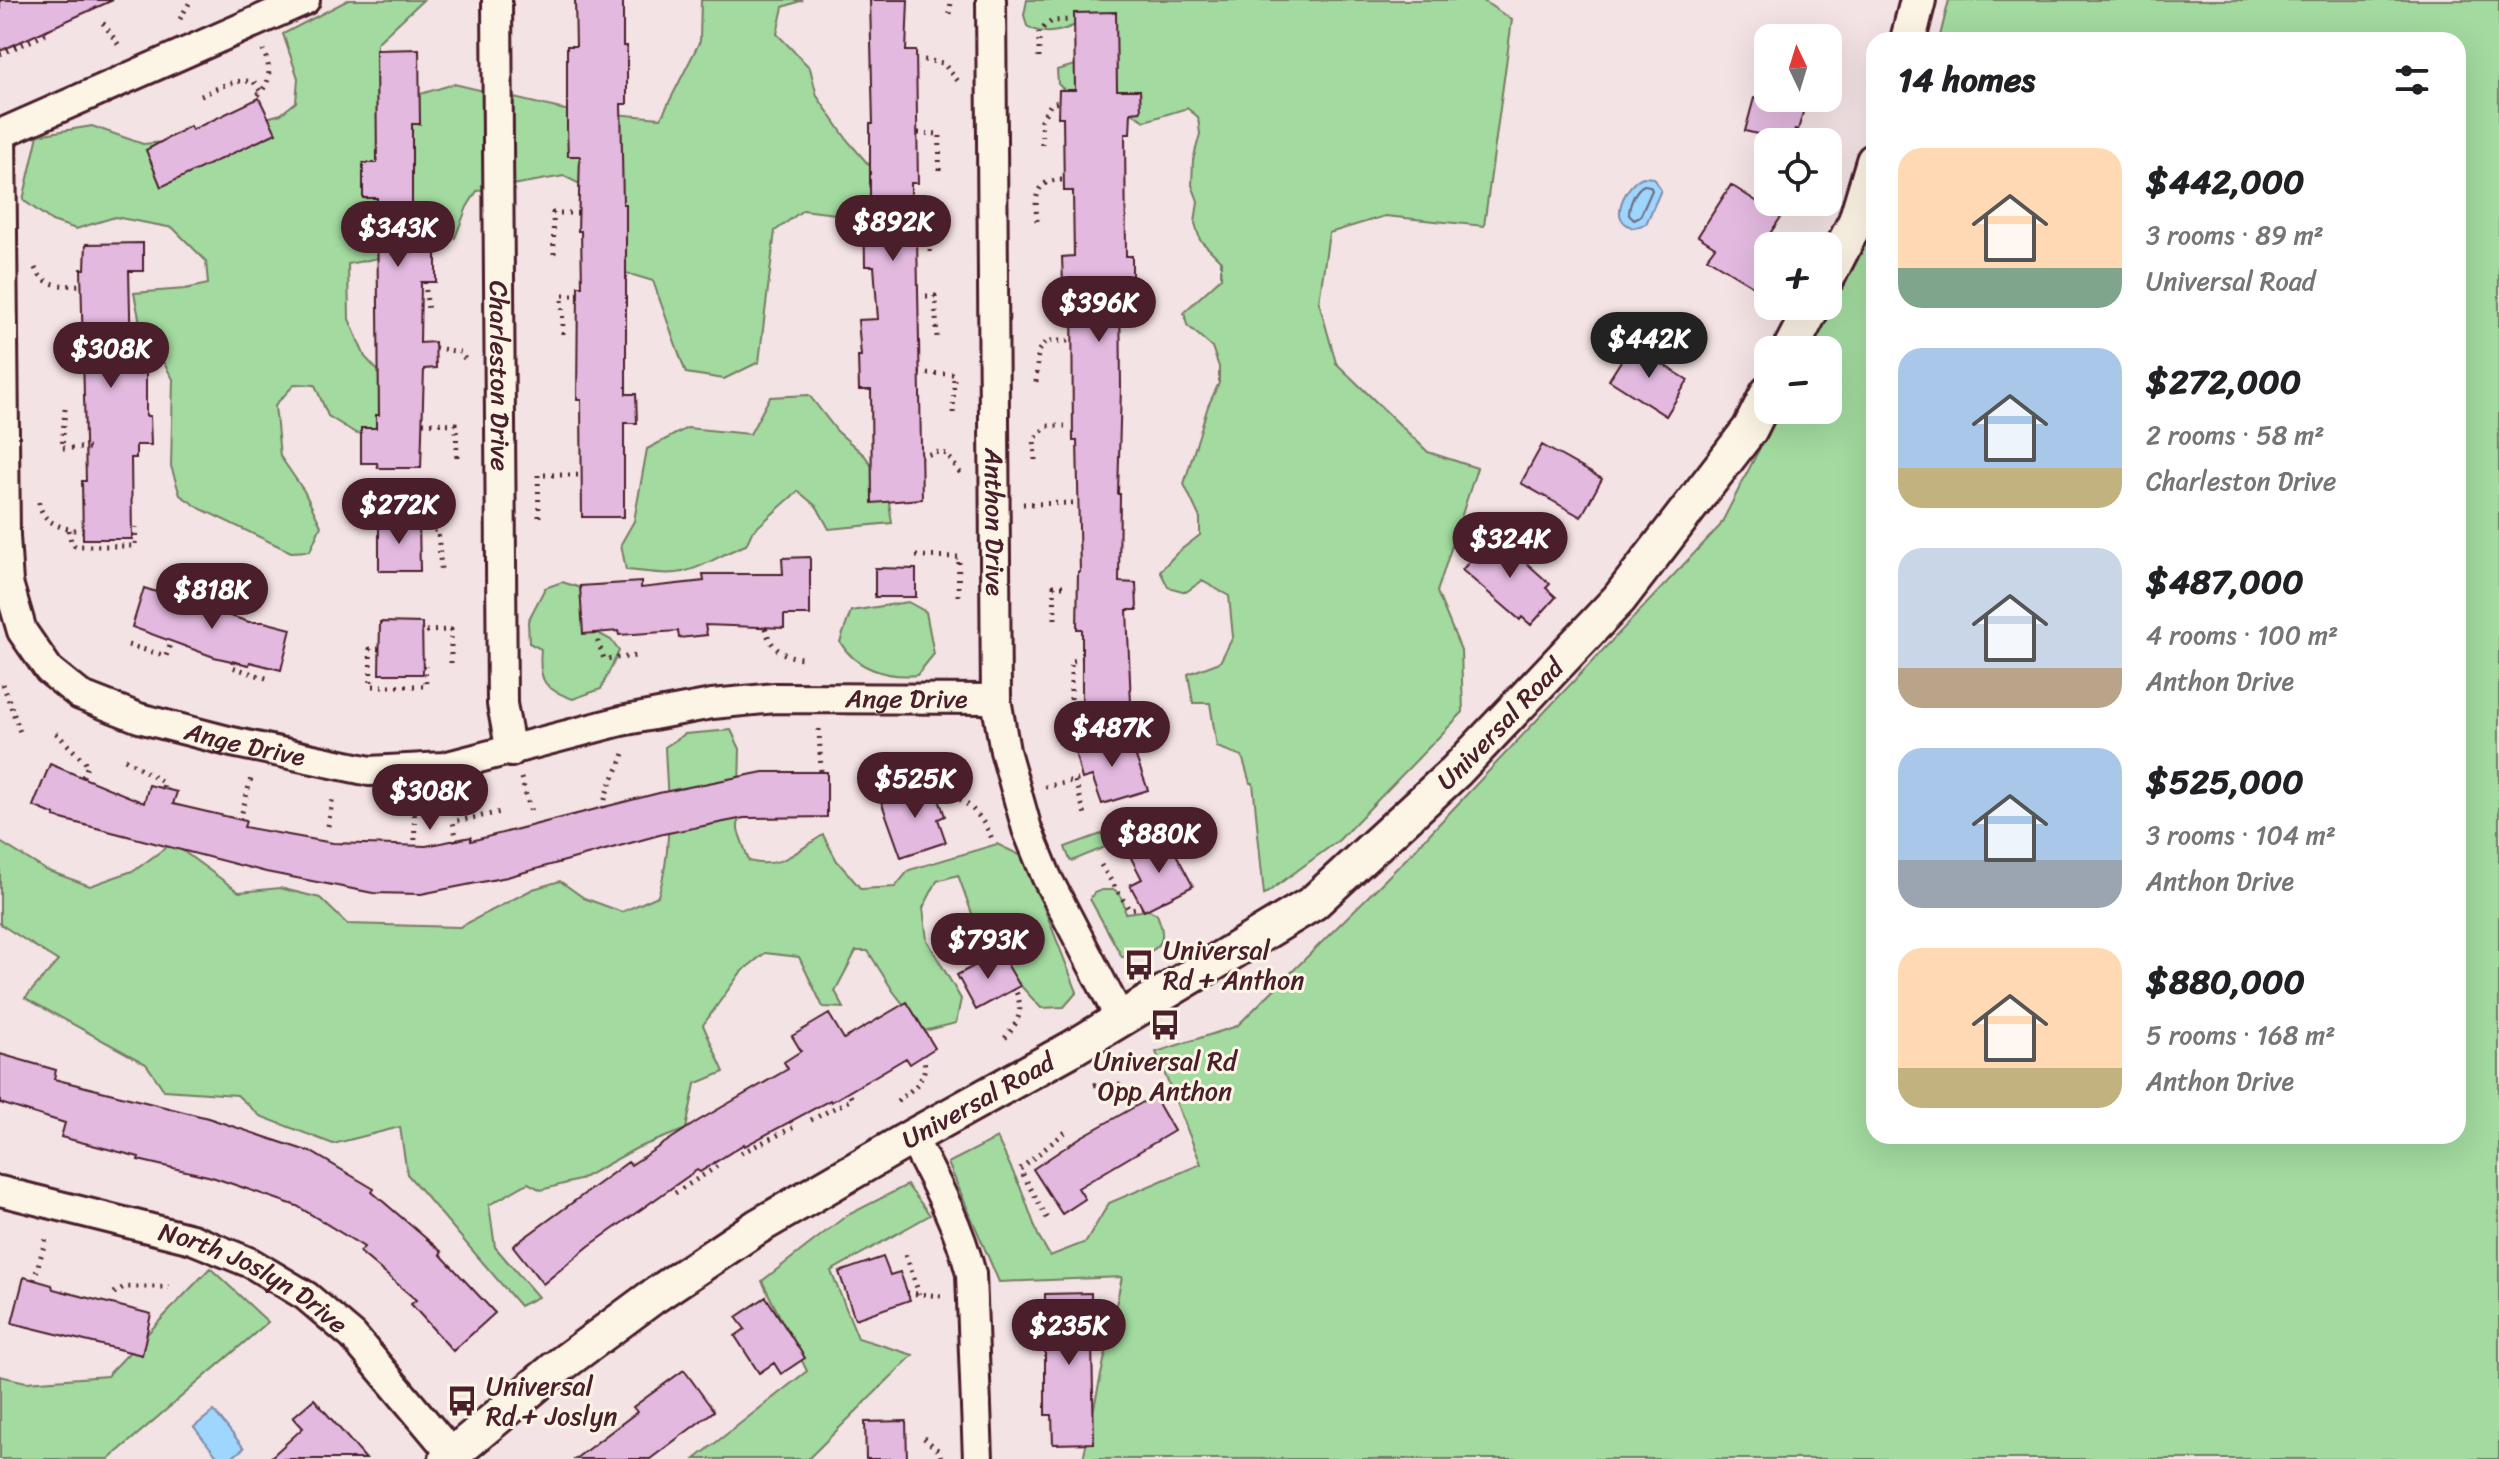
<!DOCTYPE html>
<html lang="en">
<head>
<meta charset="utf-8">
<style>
	body { margin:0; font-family:Sriracha,sans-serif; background:#f6f6f6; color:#202124; height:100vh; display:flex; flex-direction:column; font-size:30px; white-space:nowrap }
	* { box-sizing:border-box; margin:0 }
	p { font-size:26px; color:#757577 }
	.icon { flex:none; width:44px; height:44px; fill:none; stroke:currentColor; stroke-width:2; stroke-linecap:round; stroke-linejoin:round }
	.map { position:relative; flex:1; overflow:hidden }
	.details { position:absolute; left:1866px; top:32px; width:600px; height:1112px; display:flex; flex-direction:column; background:#fff; border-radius:24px; box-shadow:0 8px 32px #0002 }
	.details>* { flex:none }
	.needle { width:52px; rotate:356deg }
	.tools { position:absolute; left:1754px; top:24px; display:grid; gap:16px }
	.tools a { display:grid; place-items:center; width:88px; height:88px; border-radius:16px; background:#fff; box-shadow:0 8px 32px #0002; font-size:40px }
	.price { position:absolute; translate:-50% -68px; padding:0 18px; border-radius:28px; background:#4a1f2b; color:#fff; font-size:26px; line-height:52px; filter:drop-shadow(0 2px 4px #0008) }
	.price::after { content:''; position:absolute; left:50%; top:48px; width:24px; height:18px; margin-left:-12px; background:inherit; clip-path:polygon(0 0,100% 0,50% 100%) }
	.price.active { background:#222; color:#fff }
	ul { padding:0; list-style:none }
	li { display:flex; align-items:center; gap:24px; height:200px; padding:0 32px }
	li span { display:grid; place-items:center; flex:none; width:224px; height:160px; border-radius:24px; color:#555 }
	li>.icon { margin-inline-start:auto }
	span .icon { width:96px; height:96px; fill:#fffc; stroke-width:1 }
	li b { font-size:34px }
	h2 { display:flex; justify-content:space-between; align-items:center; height:96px; padding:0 32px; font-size:34px }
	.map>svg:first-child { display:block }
	.green { fill:#a2da9f; stroke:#767c65; stroke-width:2 }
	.water { fill:#9fd6fe; stroke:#7d8daa; stroke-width:2 }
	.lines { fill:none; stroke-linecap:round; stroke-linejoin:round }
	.shore { stroke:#6c687f; stroke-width:2 }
	.building { fill:#e3b9e0; stroke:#4a1f2b; stroke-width:2 }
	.minor-casing { stroke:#4a1f2b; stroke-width:34 }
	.tertiary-casing { stroke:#4a1f2b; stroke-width:40 }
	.path { stroke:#4a1f2b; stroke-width:5; stroke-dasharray:2 6; stroke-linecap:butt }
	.minor { stroke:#fcf5e5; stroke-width:28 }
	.tertiary { stroke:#fcf5e5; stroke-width:34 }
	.labels { text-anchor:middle; stroke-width:6; stroke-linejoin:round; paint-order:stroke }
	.street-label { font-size:26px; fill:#4a1f2b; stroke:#fcf5e5 }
	.poi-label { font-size:26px; fill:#4a1f2b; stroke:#fcf5e5; text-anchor:start }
</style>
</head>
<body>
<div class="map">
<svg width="2499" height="1459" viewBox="0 0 2499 1459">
	<rect width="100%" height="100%" fill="#f4e3e4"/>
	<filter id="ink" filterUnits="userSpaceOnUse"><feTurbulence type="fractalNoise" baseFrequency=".0125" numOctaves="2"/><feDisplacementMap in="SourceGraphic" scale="16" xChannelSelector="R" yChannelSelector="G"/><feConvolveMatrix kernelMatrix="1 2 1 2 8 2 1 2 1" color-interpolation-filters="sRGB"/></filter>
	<g filter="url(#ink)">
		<path class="green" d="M 348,0 L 423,0 L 377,43 L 377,66 L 414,96 L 454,84 L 565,110 L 661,118 L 700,41 L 701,0 L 803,0 L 783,7 L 777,34 L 810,68 L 817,96 L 848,141 L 875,172 L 876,201 L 843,215 L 803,210 L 775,231 L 759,362 L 724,379 L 686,373 L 653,281 L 626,273 L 605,242 L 604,196 L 564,176 L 477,191 L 467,207 L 455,238 L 429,259 L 383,257 L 348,264 L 349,319 L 365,357 L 400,394 L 396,424 L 357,434 L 328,416 L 315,385 L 295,384 L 275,405 L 280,456 L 304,491 L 321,526 L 310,551 L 291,552 L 201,509 L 180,495 L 171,466 L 173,379 L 140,323 L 134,293 L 185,289 L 208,284 L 206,261 L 173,228 L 115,217 L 76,229 L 52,221 L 23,200 L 38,135 L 92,126 L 143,144 L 184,140 L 281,114 L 296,102 L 298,78 L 283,34 Z
			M 1027,0 L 1482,0 L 1512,20 L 1484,226 L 1385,216 L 1329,233 L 1319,302 L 1336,363 L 1428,452 L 1477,468 L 1437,592 L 1461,650 L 1463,712 L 1339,840 L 1264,895 L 1253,783 L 1250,783 L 1242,756 L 1217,747 L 1210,703 L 1193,703 L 1188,674 L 1220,662 L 1233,637 L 1229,596 L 1202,581 L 1186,592 L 1168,587 L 1160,571 L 1178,552 L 1200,535 L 1200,518 L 1184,484 L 1208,406 L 1219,383 L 1219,367 L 1212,347 L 1187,325 L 1184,312 L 1221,278 L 1221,261 L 1200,240 L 1195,223 L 1198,201 L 1192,185 L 1193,160 L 1200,134 L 1198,117 L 1187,108 L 1145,121 L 1113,102 L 1071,96 L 1058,84 L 1057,70 L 1075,65 L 1101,13 C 1078,23 1052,42 1027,26 L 1024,15 Z
			M 1949,0 L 2499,0 L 2499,1459 L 1083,1459 L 1122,1277 L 999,1282 L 948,1163 L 997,1138 L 1022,1191 L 1038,1235 L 1050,1256 L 1086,1242 L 1109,1203 L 1201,1164 L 1156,1052 L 1237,1026 L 1403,862 L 1720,526 L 1779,410 L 1828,410 L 1828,350 L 1809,350 L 1874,222 L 1874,1136 L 2458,1136 L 2458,40 L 1939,40 Z
			M 809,395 L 837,431 L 865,456 L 887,488 L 892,523 L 829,529 L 817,507 L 798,491 L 752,532 L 746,545 C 722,553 701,570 676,573 C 660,575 642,571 626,570 L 621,544 L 634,521 L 647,449 L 687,428 L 750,434 L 770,397 Z
			M 562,582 L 594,592 L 598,633 L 611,640 L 619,651 L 601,689 L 573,699 C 544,689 538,681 541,649 L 529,643 L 528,621 L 545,588 Z
			M 908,602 L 926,612 L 934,654 L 917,675 C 887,678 856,669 840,642 L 851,611 Z
			M 731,730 L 740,749 L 738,830 L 749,861 C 782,870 796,851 823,835 L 837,861 L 861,889 L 895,887 L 909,870 L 997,844 L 1024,857 L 1077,992 L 1064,1007 L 1041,1008 L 1021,986 L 975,922 L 958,875 L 937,881 L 923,908 L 927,940 L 961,999 L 956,1023 L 924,1031 L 893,991 L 868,951 L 856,951 L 835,991 L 844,1008 L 823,1007 L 799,957 L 765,953 L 741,972 L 703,1025 L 724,1072 L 695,1084 L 686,1129 L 637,1148 L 579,1180 L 541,1190 L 528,1183 L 489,1205 L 495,1247 L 538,1297 L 520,1306 L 407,1174 L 400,1127 L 333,1144 L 260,1116 L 237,1095 L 164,1090 L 146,1064 L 25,998 L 58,961 L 0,924 L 0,842 L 46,870 L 90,886 L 135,870 L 172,843 L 239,892 L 280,888 L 320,898 L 347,924 L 460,927 L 533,889 L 560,881 L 584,898 L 622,912 L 658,896 C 674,847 667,797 665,747 L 685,734 Z
			M 1174,811 L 1178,819 L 1123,844 L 1117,842 L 1072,861 L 1070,860 L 1065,847 L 1140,820 Z
			M 1102,890 L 1115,890 C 1122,896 1125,904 1125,913 L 1149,910 L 1157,914 C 1159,920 1162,927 1162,933 C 1164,952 1136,958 1122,957 L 1090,899 L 1094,893 Z
			M 907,1185 L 930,1215 L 831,1271 L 858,1338 L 913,1355 L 808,1459 L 695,1459 L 807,1371 L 762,1281 L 846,1216 Z
			M 210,1268 L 268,1322 L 109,1459 L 0,1459 L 0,1376 L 26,1382 L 107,1376 Z"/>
		<path class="water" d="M 1643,177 L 1654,178 L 1661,190 L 1646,224 L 1633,228 C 1627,225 1621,222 1620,214 C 1619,201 1631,181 1643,177 Z
			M 214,1411 L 244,1448 L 230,1459 L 219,1459 L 194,1427 Z"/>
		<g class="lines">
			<path class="shore" d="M 1644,185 L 1650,186 L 1652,190 L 1640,217 L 1634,220 L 1629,215 C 1629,205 1635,189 1644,185 Z"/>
		</g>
		<path class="building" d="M 0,0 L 113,0 L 0,51 Z
			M 575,0 L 623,0 L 623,46 L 627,46 L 627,104 L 621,104 L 623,204 L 626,204 L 626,394 L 636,394 L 637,423 L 624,423 L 624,517 L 582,517 L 581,400 L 577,400 L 578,286 L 582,286 L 581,231 L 578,231 L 580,156 L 568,156 L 567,128 L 567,46 L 576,46 Z
			M 870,0 L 908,0 L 906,51 L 916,51 L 918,183 L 911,183 L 911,238 L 917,237 L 922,499 L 872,503 L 871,390 L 859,390 L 858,356 L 861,356 L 858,320 L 878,319 L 874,266 L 865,266 L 864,201 L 870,201 L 870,124 L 873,124 Z
			M 1116,12 L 1117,90 L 1140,90 L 1141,111 L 1131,112 L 1130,134 L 1125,134 L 1126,256 L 1132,256 L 1132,288 L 1120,288 L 1121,387 L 1118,494 L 1120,494 L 1119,582 L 1136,583 L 1137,610 L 1127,610 L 1131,704 L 1082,704 L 1082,629 L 1077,629 L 1078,572 L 1080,572 L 1077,441 L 1073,441 L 1072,284 L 1063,284 L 1062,257 L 1074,256 L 1073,191 L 1064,191 L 1063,117 L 1058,117 L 1059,90 L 1075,90 L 1074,13 Z
			M 419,49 L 420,124 L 412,124 L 412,252 L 436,251 L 436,282 L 421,282 L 420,343 L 435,342 L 436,368 L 424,369 L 421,468 L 378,468 L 377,463 L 361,463 L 361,428 L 376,428 L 376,415 L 379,415 L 377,198 L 363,198 L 363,163 L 377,163 L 376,50 Z
			M 259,98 L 276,133 L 161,187 L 146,150 L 190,126 L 192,130 Z
			M 1754,98 L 1807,98 L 1798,130 L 1795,129 L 1791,142 L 1745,131 Z
			M 1731,185 L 1781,217 L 1767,238 L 1779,245 L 1768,246 L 1768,262 L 1753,286 L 1707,258 L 1715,247 L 1698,236 Z
			M 143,243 L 143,271 L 129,271 L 131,355 L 146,354 L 146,416 L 150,416 L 151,445 L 136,445 L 136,458 L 131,458 L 132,539 L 83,539 L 82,481 L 86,481 L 81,269 L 85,269 L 86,244 Z
			M 1631,345 L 1688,380 L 1666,416 L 1609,380 Z
			M 1542,445 L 1602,479 L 1581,517 L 1521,483 Z
			M 419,521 L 420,571 L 379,571 L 379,522 Z
			M 1494,534 L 1550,584 L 1546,588 L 1556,597 L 1531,625 L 1522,617 L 1520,620 L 1462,570 Z
			M 810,557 L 810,615 L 784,615 L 784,628 L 705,625 L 707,635 L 679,638 L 678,631 L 619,635 L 618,631 L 583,634 L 580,586 L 641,582 L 641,588 L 704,581 L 703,574 L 783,574 L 782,558 Z
			M 875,568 L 916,569 L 916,597 L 875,597 Z
			M 144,588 L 249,622 L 264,622 L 291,629 L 281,670 L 250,662 L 249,665 L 214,657 L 132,627 Z
			M 380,622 L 422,623 L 423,674 L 379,674 Z
			M 1128,735 L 1148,790 L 1102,804 L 1092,776 L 1082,779 L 1075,752 Z
			M 50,764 L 144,803 L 149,785 L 177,792 L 173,804 L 246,821 L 244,827 L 333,843 L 426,846 L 471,837 L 471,841 L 659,793 L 763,772 L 827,772 L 827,817 L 744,818 L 663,834 L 507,877 L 421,894 L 373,893 L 266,872 L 54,817 L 55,815 L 33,806 Z
			M 933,783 L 945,816 L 938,819 L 946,842 L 901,857 L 881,801 Z
			M 1168,839 L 1193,886 L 1144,911 L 1130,885 L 1142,879 L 1131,858 Z
			M 1000,952 L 1020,986 L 976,1010 L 957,975 Z
			M 907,1002 L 935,1048 L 910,1064 L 906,1058 L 831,1102 L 830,1100 L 745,1146 L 744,1144 L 700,1172 L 697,1170 L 589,1246 L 543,1284 L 513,1246 L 628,1162 L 631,1165 L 698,1121 L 788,1069 L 784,1062 L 801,1051 L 792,1036 L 829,1014 L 844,1039 Z
			M 0,1054 L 56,1070 L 54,1079 L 208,1118 L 313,1153 L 374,1189 L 372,1192 L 442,1252 L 440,1254 L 495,1313 L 453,1351 L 411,1304 L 416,1300 L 360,1252 L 364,1247 L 297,1206 L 212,1177 L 138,1160 L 139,1157 L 61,1137 L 65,1123 L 0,1103 Z
			M 1154,1096 L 1174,1131 L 1078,1188 L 1085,1199 L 1062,1214 L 1033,1169 L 1081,1137 Z
			M 883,1257 L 890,1275 L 900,1272 L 910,1300 L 855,1319 L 839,1272 Z
			M 24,1277 L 52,1285 L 53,1289 L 151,1314 L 142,1355 L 12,1323 Z
			M 1091,1293 L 1094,1443 L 1053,1444 L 1052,1415 L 1045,1415 L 1045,1294 Z
			M 766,1297 L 805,1358 L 781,1374 L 774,1363 L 759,1373 L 735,1336 L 745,1329 L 736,1317 Z
			M 684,1370 L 714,1411 L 650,1459 L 575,1459 L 637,1412 L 633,1407 Z
			M 314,1399 L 366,1459 L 269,1459 L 303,1428 L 293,1417 Z
			M 906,1421 L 907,1459 L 866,1459 L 865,1422 Z"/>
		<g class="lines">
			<g class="minor-casing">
				<g id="minor">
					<path id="s1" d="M 497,0 L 502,704 L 511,752"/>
					<path id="s2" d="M 991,0 L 996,699 L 1005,751 L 1027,829 L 1047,878 L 1121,1020"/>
					<path id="s3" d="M 1,133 L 5,536 L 8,583 L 22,631 L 49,670 L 80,695 L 139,718 L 232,742 L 370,771 L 444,767 L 621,721 L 712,704 L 776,698 L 996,699"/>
					<path d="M 0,134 L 305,0"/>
					<path d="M 912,1137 C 935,1181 959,1225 971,1274 L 978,1459"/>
					<path id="s4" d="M 0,1191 L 192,1239 L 251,1263 L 306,1296 L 353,1336 L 456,1459"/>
				</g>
			</g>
			<g class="tertiary-casing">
				<g id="tertiary">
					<path d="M 1908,40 L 1918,0"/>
					<path d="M 1828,276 L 1856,221 L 1874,161"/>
					<path d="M 1790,350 L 1813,306"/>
					<path id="s5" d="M 447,1459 L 555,1369 L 651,1298 L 757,1227 L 912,1137 L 1071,1049 L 1313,903 L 1456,771 L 1619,599 L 1750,429 L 1768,393"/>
				</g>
			</g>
			<path class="path" d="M 950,14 L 951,0
				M 180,19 L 191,0
				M 103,23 L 121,48
				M 0,54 L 49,33 L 47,28
				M 1039,58 L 1039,31 L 1052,21 L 1071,20
				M 924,60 L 943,63 L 958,81
				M 258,95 C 272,81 271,68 263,50
				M 201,96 C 218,88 234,78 254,82 L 261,92
				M 918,133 L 940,134 L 939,172
				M 1042,145 L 1041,120 L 1051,104 L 1059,102
				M 911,213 L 931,214 L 930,253
				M 1037,221 C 1035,197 1034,179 1064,180
				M 554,254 L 553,213 L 578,213
				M 35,268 C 44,287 62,286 81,285
				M 425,282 L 428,312
				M 926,296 L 935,296 L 937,338
				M 1062,299 L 1063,285
				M 563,334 L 562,295 L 578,295
				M 435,348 L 461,352 L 467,363
				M 919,373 L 954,374 L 953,418
				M 1036,382 L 1038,351 L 1046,341 L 1074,341
				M 65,409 L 62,448 L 89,448
				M 423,423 L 456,424 L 457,459
				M 921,457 L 935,452 L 947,454 L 961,474
				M 1035,460 L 1034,439 L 1047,426 L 1065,426
				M 39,502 C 42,524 63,529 83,531
				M 1023,504 L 1074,503
				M 539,517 L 538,475 L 578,475
				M 69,530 L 71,542 L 75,546 L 135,546 L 136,527
				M 434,530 L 438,531 L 441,570
				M 916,556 L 959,557 L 958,597
				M 1055,619 L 1054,586 L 1065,586
				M 765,628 C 771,648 782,657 803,658
				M 426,631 L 451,630 L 451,665
				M 595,633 L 604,659 L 637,656
				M 128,645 L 166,656 L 171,643
				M 379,649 L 370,649 L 371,686 L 426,686 L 425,666
				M 233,661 L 232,667 L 269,679
				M 3,684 L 20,732
				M 1071,723 L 1071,661 L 1082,660
				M 819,729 L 821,772
				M 56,733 L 88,765 L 82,779
				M 125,759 L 164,783 L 163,788
				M 521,778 L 532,816
				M 1075,781 L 1086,818
				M 1045,787 L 1082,779
				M 937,793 C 965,794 983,817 993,841
				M 414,798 L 415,845
				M 604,808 C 605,785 619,772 625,750
				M 240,820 L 251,778
				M 328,826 L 333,796
				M 457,841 L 453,822 L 501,812
				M 1101,865 L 1129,909 L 1142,907
				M 1005,1038 C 1020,1020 1024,1010 1015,989
				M 1094,1085 C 1120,1079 1122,1086 1140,1104
				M 897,1101 C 913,1089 930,1078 923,1056
				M 811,1120 L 852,1099 L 848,1091
				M 741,1153 L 794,1127 L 790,1120
				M 675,1193 L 718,1166 L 715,1161
				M 1047,1218 L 1020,1169 L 1069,1129
				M 906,1255 L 919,1294
				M 34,1280 L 47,1235
				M 114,1293 L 124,1287 L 169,1287
				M 907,1293 L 942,1296
				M 924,1438 L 939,1451 L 941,1459
				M 351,1459 L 351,1455"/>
			<use href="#minor" class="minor"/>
			<use href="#tertiary" class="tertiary"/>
		</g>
	</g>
	<defs>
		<g id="bus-bare" transform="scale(2.4)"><path d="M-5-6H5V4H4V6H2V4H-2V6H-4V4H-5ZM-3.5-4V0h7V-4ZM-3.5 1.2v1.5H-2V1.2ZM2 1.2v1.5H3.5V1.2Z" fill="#4a1f2b" stroke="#fcf5e5" stroke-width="2.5" paint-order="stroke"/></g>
	</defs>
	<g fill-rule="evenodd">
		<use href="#bus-bare" x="1139" y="965"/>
		<use href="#bus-bare" x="1165" y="1025"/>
		<use href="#bus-bare" x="462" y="1401"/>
	</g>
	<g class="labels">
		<g class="street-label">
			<text dy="9" stroke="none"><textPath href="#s1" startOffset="376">Charleston Drive</textPath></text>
			<text dy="9" stroke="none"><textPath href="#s2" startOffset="522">Anthon Drive</textPath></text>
			<text dy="9" stroke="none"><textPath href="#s3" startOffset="1432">Ange Drive</textPath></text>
			<text dy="9" stroke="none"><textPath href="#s5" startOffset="1290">Universal Road</textPath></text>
			<text dy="9" stroke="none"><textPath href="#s3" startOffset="760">Ange Drive</textPath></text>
			<text dy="9" stroke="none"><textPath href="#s5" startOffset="642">Universal Road</textPath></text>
			<text dy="9" stroke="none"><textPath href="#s4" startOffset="270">North Joslyn Drive</textPath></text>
		</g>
		<g class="poi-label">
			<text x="1163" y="959">Universal<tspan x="1163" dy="30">Rd + Anthon</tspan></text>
			<text x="1165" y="1070" text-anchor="middle">Universal Rd<tspan x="1165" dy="30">Opp Anthon</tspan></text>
			<text x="486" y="1395">Universal<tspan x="486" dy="30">Rd + Joslyn</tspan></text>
		</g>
	</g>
</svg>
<div class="tools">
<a><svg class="needle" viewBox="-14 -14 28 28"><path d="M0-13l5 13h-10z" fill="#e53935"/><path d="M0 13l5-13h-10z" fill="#757577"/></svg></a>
<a><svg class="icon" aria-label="locate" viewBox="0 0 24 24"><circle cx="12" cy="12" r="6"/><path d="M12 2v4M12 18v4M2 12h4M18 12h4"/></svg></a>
<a>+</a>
<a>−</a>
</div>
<b class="price" style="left:893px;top:263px">$892K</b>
<b class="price" style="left:398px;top:269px">$343K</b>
<b class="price" style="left:1099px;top:344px">$396K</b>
<b class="price active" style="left:1649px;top:380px">$442K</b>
<b class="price" style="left:111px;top:390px">$308K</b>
<b class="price" style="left:399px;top:546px">$272K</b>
<b class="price" style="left:1510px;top:580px">$324K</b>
<b class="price" style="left:212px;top:631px">$818K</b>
<b class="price" style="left:1112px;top:769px">$487K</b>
<b class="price" style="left:915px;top:820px">$525K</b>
<b class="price" style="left:430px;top:832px">$308K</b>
<b class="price" style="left:1159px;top:875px">$880K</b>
<b class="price" style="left:988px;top:981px">$793K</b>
<b class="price" style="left:1069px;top:1367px">$235K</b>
<section class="details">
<h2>14 homes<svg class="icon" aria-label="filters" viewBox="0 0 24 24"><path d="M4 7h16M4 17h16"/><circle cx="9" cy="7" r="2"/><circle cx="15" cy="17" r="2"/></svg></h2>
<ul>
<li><span style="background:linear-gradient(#ffd9b3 75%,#7fa58c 0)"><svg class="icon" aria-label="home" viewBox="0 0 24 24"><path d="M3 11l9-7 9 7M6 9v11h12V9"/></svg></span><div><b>$442,000</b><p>3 rooms · 89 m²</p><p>Universal Road</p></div></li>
<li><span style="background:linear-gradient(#a9c7e8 75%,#c2b280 0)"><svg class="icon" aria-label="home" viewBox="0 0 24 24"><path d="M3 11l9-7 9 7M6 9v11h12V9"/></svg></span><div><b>$272,000</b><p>2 rooms · 58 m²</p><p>Charleston Drive</p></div></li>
<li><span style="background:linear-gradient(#c9d6e8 75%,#b9a48a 0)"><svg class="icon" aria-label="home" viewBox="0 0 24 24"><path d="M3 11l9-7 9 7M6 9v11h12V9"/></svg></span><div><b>$487,000</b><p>4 rooms · 100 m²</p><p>Anthon Drive</p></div></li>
<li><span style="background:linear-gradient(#a9c7e8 70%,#9aa5b1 0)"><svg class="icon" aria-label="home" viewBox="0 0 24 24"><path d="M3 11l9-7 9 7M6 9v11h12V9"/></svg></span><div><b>$525,000</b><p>3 rooms · 104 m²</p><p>Anthon Drive</p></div></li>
<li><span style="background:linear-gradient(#ffd9b3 75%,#c2b280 0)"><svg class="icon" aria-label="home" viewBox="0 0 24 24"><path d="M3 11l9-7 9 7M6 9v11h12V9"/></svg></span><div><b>$880,000</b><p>5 rooms · 168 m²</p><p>Anthon Drive</p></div></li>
</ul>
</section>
</div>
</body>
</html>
